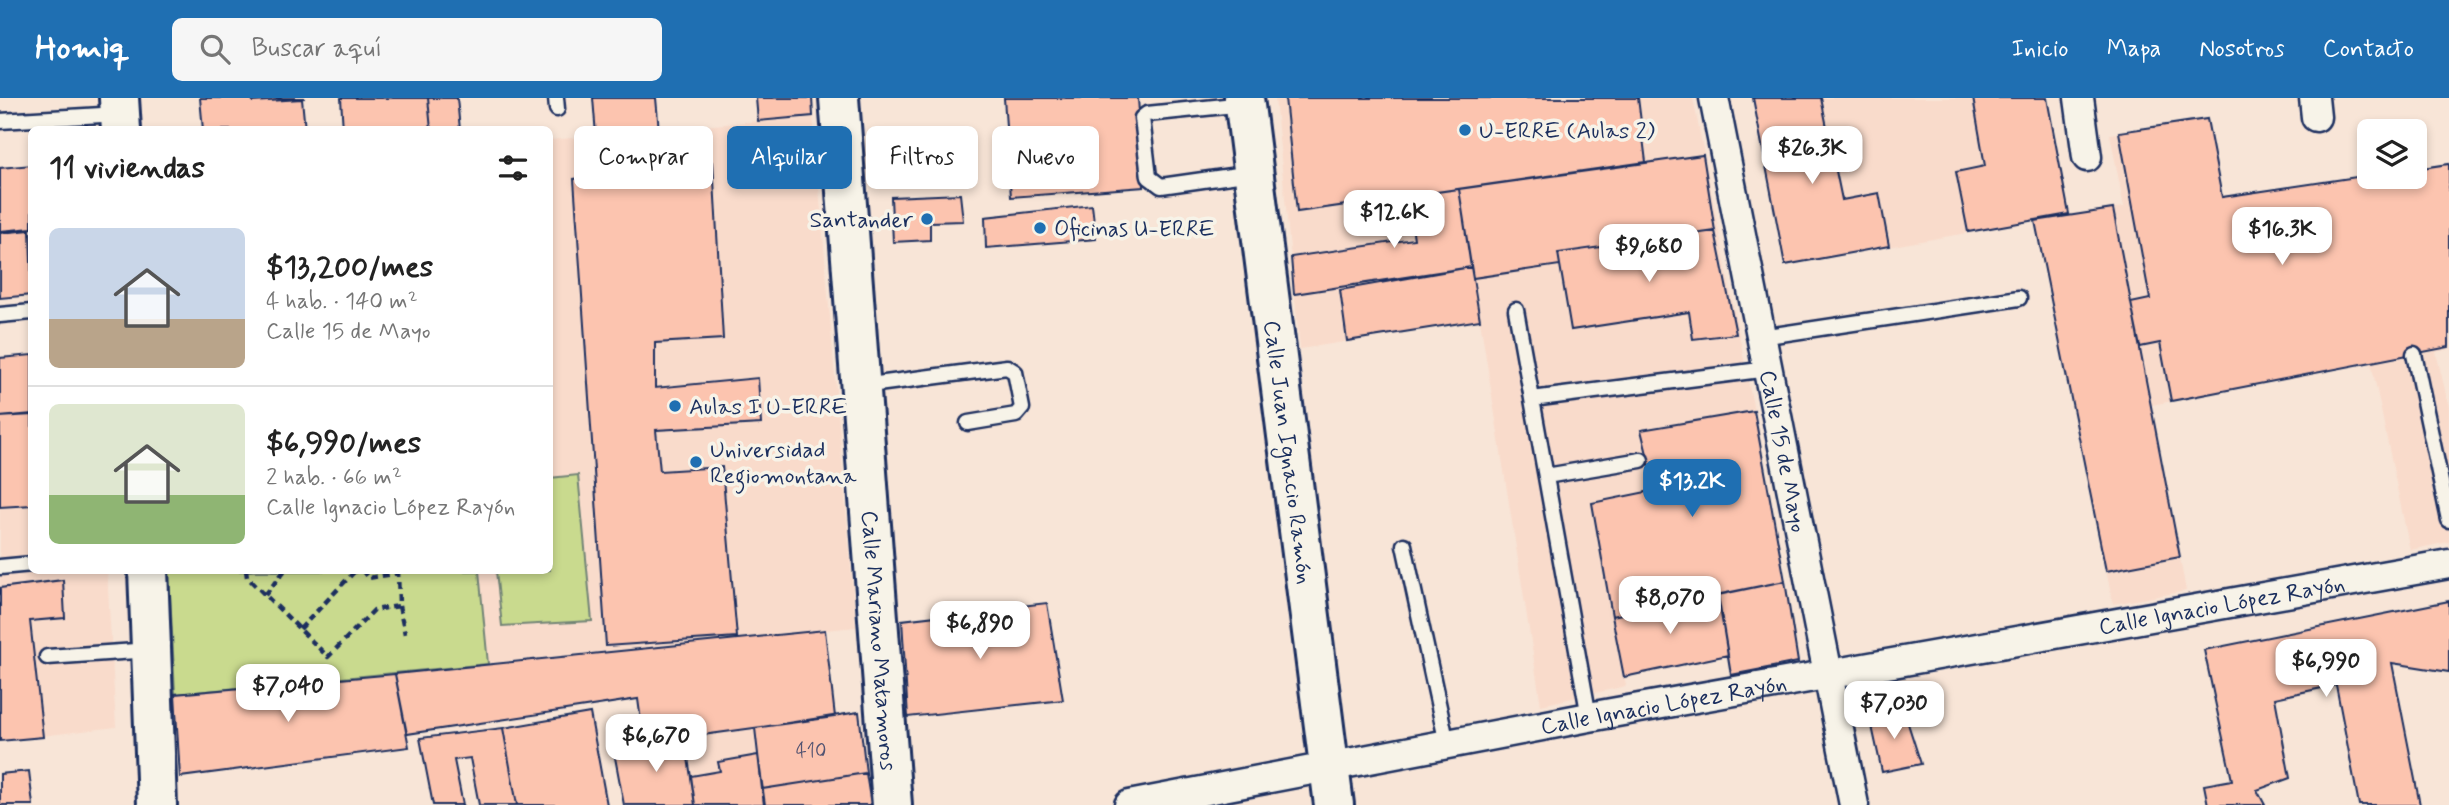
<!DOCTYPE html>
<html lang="es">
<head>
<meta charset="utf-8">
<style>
	body { margin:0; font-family:Mynerve,sans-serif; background:#f6f6f6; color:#222; height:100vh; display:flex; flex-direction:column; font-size:26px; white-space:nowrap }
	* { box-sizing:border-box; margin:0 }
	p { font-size:23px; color:#767676 }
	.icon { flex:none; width:38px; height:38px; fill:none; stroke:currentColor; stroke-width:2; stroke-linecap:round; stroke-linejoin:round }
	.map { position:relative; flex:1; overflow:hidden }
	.details { position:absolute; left:28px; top:28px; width:525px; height:448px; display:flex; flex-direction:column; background:#fff; border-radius:10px; box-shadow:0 4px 10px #0003 }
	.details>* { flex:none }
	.top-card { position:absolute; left:574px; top:28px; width:665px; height:63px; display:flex; gap:14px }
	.buttons { position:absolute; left:2357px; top:21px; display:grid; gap:14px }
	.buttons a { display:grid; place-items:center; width:70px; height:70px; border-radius:10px; background:#fff; box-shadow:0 4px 10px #0003; font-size:35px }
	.price { position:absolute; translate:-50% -60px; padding:0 16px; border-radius:14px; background:#fff; color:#222; font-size:23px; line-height:46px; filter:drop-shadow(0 2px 4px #0008) }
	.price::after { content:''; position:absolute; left:50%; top:42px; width:21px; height:16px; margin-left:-10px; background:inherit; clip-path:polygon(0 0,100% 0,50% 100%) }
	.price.on { background:#1f6fb2; color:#fff }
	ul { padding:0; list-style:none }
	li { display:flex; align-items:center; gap:21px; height:175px; padding:0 21px }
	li+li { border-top:2px solid #e0e0e0 }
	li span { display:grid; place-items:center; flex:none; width:196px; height:140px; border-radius:10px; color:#555 }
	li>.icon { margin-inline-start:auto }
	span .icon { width:84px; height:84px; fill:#fffc; stroke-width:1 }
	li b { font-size:30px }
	h2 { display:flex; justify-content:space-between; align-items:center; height:84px; padding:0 21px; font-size:30px }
	.chip { padding:0 24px; border-radius:10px; background:#fff; box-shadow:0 4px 10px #0003; font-size:24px; line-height:63px }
	.chip.on { background:#1f6fb2; color:#fff }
	header { display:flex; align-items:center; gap:42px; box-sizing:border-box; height:98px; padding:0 35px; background:#1f6fb2; color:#fff }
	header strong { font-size:33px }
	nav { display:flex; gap:38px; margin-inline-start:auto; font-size:24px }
	.search { width:490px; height:63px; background:#f6f6f6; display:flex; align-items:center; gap:18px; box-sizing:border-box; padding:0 24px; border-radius:10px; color:#767676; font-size:26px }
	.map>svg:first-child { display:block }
	.built { fill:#f9dbcb }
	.green { fill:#c9da8e; stroke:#728476; stroke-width:2 }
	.building { fill:#fcc4af; stroke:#1b2f5e; stroke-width:2 }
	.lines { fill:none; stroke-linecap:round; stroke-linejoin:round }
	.lane-casing { stroke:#1b2f5e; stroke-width:19 }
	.street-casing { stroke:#1b2f5e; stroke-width:33 }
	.secondary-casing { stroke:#1b2f5e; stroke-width:44 }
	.path { stroke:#1b2f5e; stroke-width:4.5; stroke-dasharray:7 5; stroke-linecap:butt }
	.lane { stroke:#f7f3e8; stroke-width:14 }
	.street { stroke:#f7f3e8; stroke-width:28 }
	.secondary { stroke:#f7f3e8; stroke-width:38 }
	.poi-dot { fill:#1f6fb2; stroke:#f7f3e8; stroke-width:2.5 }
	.labels { text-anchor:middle; stroke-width:7; stroke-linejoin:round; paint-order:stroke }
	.number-label { font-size:19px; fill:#535472 }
	.poi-label { font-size:23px; fill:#1b2f5e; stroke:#f7f3e8; text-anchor:start }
	.street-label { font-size:23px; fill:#1b2f5e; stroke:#f7f3e8 }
</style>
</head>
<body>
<header>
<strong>Homiq</strong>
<div class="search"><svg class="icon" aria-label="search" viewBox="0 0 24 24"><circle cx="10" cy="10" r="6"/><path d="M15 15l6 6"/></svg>Buscar aquí</div>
<nav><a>Inicio</a><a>Mapa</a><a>Nosotros</a><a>Contacto</a></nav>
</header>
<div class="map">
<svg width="2449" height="707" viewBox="0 0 2449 707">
	<rect width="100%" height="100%" fill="#f8e5d7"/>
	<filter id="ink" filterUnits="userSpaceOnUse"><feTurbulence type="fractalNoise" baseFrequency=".0143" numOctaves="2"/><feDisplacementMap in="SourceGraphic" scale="14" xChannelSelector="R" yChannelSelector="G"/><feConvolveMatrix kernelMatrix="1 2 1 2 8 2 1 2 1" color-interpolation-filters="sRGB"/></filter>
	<g filter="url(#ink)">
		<path class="built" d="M 1275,0 L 1693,0 L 1754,313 L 1642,333 L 1656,392 L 1592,405 L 1626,588 L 1541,607 L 1480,222 L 1300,251 Z
			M 1753,0 L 2047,0 L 2070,116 L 2124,109 L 2110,36 L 2207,21 L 2222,98 L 2369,77 L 2415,79 L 2415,71 L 2449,66 L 2449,251 L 2436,254 L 2449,309 L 2449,444 L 2410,452 L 2371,264 L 2152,307 L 2186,493 L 2113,506 L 2035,123 L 1785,167 Z
			M 813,18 L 856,529 L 175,596 L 169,473 L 550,472 L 550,42 Z
			M 31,316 L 32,472 L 107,473 L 116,629 L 0,643 L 0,319 Z
			M 755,630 L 765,707 L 695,707 L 685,639 Z"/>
		<path class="green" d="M 578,377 L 592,523 L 502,528 L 496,473 L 550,472 L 550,380 Z
			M 169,473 L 479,473 L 488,566 L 175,596 Z"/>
		<path class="building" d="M 200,0 L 252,0 L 253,4 L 302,1 L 305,32 L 203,32 Z
			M 253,0 L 305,0 L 253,4 Z
			M 341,0 L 428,0 L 431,32 L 343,32 Z
			M 428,0 L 457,0 L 460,32 L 431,32 Z
			M 593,0 L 656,0 L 659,33 L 596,37 Z
			M 756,0 L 812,0 L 813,18 L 758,23 Z
			M 1004,0 L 1138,0 L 1144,89 L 1011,99 Z
			M 1285,0 L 1638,0 L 1646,64 L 1297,114 Z
			M 1753,0 L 1821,0 L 1842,102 L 1879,95 L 1889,148 L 1785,167 Z
			M 1973,0 L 2047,0 L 2069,116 L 1968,134 L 1956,74 L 1985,68 Z
			M 2207,21 L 2222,99 L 2370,77 L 2415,79 L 2415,71 L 2449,66 L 2449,249 L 2171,303 L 2160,245 L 2140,249 L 2131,205 L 2150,201 L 2119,34 Z
			M 1703,57 L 1715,133 L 1558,155 L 1560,167 L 1473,180 L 1459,91 Z
			M 713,64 L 723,241 L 655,245 L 655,290 L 758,280 L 761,326 L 656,332 L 660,373 L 722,369 L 737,539 L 606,548 L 574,81 Z
			M 32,67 L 32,130 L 0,133 L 0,70 Z
			M 1459,91 L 1471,169 L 1294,196 L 1291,159 L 1414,141 L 1408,98 Z
			M 960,96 L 963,123 L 930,124 L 930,142 L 893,144 L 891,99 Z
			M 1092,107 L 1096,141 L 986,150 L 985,119 Z
			M 2113,111 L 2180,459 L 2106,473 L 2035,123 Z
			M 30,132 L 32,197 L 0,200 L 0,135 Z
			M 1715,133 L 1736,236 L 1693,241 L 1689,214 L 1571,232 L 1558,155 Z
			M 1471,169 L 1480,222 L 1347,243 L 1340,192 Z
			M 32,257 L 32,317 L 0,319 L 0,260 Z
			M 1754,313 L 1785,483 L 1612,518 L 1592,405 L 1656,392 L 1641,332 Z
			M 32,316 L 32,407 L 0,409 L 0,319 Z
			M 63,482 L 65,520 L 30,523 L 43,639 L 0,643 L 0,490 Z
			M 1785,483 L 1798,564 L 1731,577 L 1718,497 Z
			M 1718,497 L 1728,557 L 1624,579 L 1612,518 Z
			M 2449,503 L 2449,574 L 2392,565 L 2420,707 L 2359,707 L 2336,587 L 2275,600 L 2290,680 L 2257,692 L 2265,707 L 2208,707 L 2204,687 L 2232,682 L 2204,552 Z
			M 1047,505 L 1063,602 L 908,619 L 902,522 Z
			M 825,532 L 835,619 L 644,645 L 638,601 L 407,636 L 395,576 Z
			M 395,576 L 409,649 L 180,679 L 175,596 Z
			M 1903,610 L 1921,666 L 1882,674 L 1870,619 Z
			M 859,614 L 866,675 L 762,691 L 755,630 Z
			M 590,615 L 607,707 L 517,707 L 503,630 Z
			M 503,630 L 517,707 L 479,707 L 470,660 L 454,662 L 463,707 L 433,707 L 420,640 Z
			M 685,639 L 695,707 L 624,707 L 614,654 Z
			M 758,657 L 765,707 L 695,707 L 691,678 L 720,673 L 718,664 Z
			M 29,673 L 33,707 L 0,707 L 0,676 Z
			M 866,675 L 871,707 L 764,707 L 762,691 Z"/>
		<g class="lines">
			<g class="lane-casing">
				<path id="lane" d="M 556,0 L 557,11
					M 1244,6 L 1147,16 L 1142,20 L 1149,79 L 1161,88 L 1252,75
					M 0,23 L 119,16
					M 1516,212 L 1532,301
					M 0,217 L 32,214
					M 1761,239 L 2019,200
					M 2414,256 L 2449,422
					M 862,288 L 1007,269 L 1015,274 L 1022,310 L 1016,317 L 968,325
					M 1546,378 L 1641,362
					M 1404,447 L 1447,646
					M 0,469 L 32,466
					M 47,559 L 151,552
					M 1589,619 L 1532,301 L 1768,271"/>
			</g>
			<g class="street-casing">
				<g id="street">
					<path id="s1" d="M 1714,0 L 1854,707"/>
					<path d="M 2079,0 L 2087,59"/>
					<path d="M 2314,0 L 2316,19"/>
					<path id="s2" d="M 1129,707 L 1589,619 L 2449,466"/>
				</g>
			</g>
			<g class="secondary-casing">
				<g id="secondary">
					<path d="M 119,0 L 121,32"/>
					<path id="s3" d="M 839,0 L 892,707"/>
					<path id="s4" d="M 1244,0 L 1334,707"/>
					<path d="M 148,472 L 157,707"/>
				</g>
			</g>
			<path class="path" d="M 246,472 L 247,479 L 328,559 L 374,512 L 399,508
				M 362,472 L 368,480 L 399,475
				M 398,472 L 399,508 L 405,536
				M 265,497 L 285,472
				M 300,531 L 356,472"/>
			<use href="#lane" class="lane"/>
			<use href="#street" class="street"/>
			<use href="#secondary" class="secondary"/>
		</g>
	</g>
	<g class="poi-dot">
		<circle cx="1465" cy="32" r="7"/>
		<circle cx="927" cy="121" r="7"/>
		<circle cx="1040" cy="130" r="7"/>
		<circle cx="675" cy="308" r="7"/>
		<circle cx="696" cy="364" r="7"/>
	</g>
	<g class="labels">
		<g class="number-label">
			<text x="811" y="659">410</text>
		</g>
		<g class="poi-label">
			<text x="1479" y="40">U-ERRE (Aulas 2)</text>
			<text x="913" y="129" text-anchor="end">Santander</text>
			<text x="1054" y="138">Oficinas U-ERRE</text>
			<text x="689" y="316">Aulas I U-ERRE</text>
			<text x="710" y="359">Universidad<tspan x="710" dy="26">Regiomontana</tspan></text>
		</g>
		<g class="street-label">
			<text dy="8" stroke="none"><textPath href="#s1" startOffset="360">Calle 15 de Mayo</textPath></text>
			<text dy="8" stroke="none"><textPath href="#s4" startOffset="357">Calle Juan Ignacio Ramón</textPath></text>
			<text dy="8" stroke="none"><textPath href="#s2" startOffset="1111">Calle Ignacio López Rayón</textPath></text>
			<text dy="8" stroke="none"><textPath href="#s3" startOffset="544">Calle Mariano Matamoros</textPath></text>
			<text dy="8" stroke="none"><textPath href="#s2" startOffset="544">Calle Ignacio López Rayón</textPath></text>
		</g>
	</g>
</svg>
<div class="buttons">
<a><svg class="icon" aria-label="layers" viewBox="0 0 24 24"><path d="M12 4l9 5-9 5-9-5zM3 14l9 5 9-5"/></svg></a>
</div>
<b class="price" style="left:1812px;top:88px">$26.3K</b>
<b class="price" style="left:1394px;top:152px">$12.6K</b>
<b class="price" style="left:2282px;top:169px">$16.3K</b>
<b class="price" style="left:1649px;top:186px">$9,680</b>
<b class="price on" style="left:1692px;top:421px">$13.2K</b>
<b class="price" style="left:1670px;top:538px">$8,070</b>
<b class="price" style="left:980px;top:563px">$6,890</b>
<b class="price" style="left:2326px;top:601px">$6,990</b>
<b class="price" style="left:288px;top:626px">$7,040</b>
<b class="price" style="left:1894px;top:643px">$7,030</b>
<b class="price" style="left:656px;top:676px">$6,670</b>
<div class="top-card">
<a class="chip">Comprar</a>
<a class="chip on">Alquilar</a>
<a class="chip">Filtros</a>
<a class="chip">Nuevo</a>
</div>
<section class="details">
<h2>11 viviendas<svg class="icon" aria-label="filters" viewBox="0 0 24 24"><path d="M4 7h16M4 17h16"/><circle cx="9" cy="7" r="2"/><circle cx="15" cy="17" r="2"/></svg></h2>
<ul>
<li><span style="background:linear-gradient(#c9d6e8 65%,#b9a48a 0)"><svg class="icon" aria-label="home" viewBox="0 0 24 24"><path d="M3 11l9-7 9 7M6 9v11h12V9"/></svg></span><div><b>$13,200/mes</b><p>4 hab. · 140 m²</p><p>Calle 15 de Mayo</p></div></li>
<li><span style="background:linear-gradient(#dfe7d0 65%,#8fb573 0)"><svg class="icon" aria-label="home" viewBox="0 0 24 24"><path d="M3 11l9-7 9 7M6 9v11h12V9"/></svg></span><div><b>$6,990/mes</b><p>2 hab. · 66 m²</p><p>Calle Ignacio López Rayón</p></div></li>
</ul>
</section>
</div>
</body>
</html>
